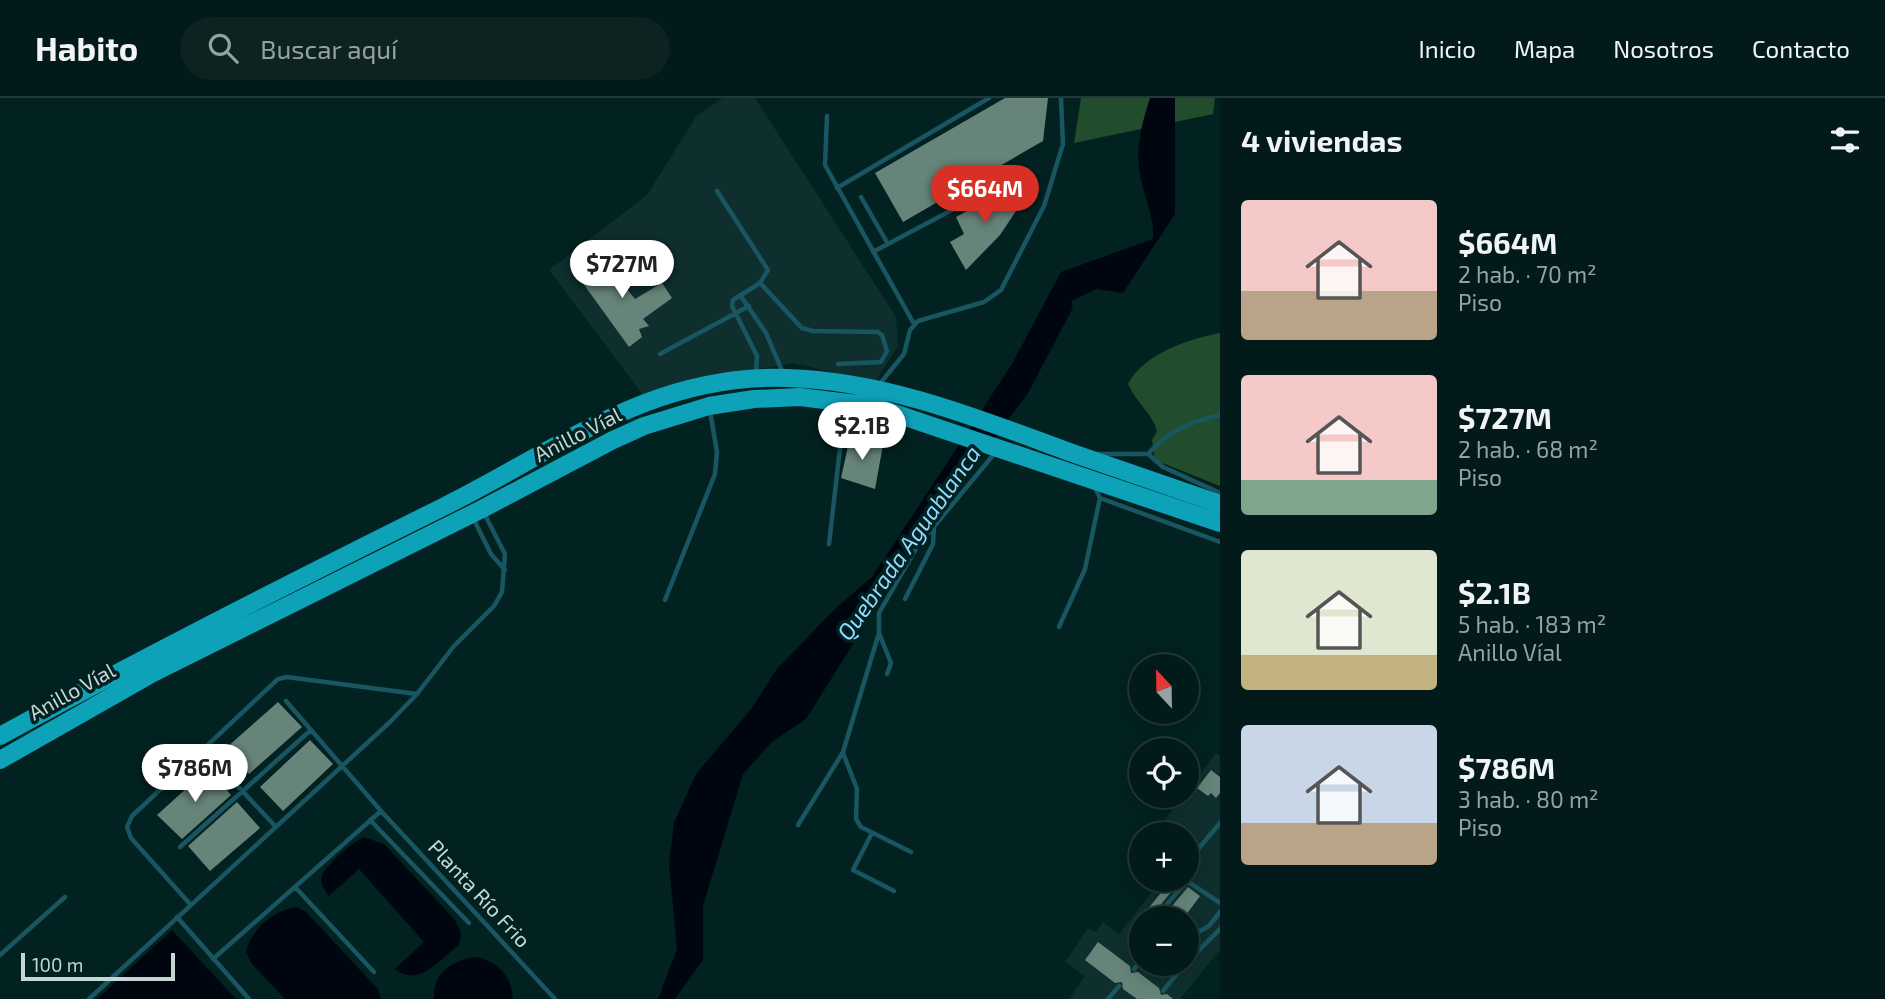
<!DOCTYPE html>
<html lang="es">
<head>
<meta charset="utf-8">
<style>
	body { margin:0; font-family:"Exo 2",sans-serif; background:#0c2322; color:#f1f3f6; height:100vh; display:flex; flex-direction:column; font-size:26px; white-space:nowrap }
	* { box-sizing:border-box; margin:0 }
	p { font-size:23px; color:#96a1a2 }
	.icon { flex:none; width:38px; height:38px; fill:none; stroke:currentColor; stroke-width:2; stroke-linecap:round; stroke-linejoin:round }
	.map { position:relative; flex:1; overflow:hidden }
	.side { display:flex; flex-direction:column; background:#021a19; width:665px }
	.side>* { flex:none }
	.needle { width:46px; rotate:338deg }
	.fabs { position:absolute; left:1129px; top:556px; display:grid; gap:14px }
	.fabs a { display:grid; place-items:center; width:70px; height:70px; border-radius:50%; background:#021a19; box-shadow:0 4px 18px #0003,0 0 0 2px #233838; font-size:35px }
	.scale { position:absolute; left:21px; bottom:18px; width:154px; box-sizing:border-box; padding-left:7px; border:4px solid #c5d6d5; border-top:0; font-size:19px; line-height:24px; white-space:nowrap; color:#c5d6d5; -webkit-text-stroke:5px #022221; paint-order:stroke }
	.price { position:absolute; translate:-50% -60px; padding:0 16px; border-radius:24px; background:#fff; color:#222; font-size:23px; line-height:46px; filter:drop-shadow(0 2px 4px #0008) }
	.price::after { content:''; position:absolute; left:50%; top:42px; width:21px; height:16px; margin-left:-10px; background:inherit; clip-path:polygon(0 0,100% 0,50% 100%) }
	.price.active { background:#d93025; color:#fff }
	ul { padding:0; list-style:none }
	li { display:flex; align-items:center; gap:21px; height:175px; padding:0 21px }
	li span { display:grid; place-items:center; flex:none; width:196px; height:140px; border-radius:7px; color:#555 }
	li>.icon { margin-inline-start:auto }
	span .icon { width:84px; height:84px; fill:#fffc; stroke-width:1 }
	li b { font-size:30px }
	h2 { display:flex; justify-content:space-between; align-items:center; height:84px; padding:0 21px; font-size:30px }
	header { display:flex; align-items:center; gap:42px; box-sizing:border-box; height:98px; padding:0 35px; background:#021a19; border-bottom:2px solid #233838 }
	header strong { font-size:33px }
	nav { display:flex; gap:38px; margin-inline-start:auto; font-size:24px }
	.search { width:490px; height:63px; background:#0c2322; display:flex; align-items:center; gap:18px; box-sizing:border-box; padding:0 24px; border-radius:38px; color:#96a1a2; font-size:26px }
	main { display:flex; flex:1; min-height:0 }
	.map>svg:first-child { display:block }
	.built { fill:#0e2f2e; fill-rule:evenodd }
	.green { fill:#214d2d }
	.water { fill:#00060f }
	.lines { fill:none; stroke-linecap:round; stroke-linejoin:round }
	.river { stroke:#00060f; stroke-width:19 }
	.building { fill:#668479 }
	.lane { stroke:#195661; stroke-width:4.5 }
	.highway { stroke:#0ea2b9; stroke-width:18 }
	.labels { text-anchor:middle; stroke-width:7; stroke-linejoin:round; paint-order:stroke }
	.street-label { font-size:21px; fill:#c5d6d5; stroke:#022221 }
	.water-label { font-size:23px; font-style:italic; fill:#93d9ff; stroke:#022221 }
</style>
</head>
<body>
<header>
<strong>Habito</strong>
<div class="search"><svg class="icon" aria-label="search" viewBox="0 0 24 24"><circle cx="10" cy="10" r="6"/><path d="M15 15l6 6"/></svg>Buscar aquí</div>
<nav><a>Inicio</a><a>Mapa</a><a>Nosotros</a><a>Contacto</a></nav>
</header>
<main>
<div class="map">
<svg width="1220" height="901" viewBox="0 0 1220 901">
	<rect width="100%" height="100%" fill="#022221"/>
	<path class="built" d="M 723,0 L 755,0 L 896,219 L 898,248 L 875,284 L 793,265 L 724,277 L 646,301 L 549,172 L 647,97 L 697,17 Z
		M 1216,655 L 1220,658 L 1220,852 L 1180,901 L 1069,901 L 1085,878 L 1065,864 L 1088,830 L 1096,834 L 1103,824 L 1119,836 L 1160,784 L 1159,782 L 1186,782 L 1186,737 L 1153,737 L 1183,698 L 1186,698 L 1187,693 ZM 1141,821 L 1186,821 L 1186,866 L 1141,866 Z"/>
	<path class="green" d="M 1081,0 L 1215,0 L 1213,16 L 1074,45 Z
		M 1220,235 L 1220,388 L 1155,362 L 1152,342 L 1157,333 C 1152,315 1136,304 1128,286 C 1143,256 1189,241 1220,235 Z"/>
	<path class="water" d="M 1150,0 L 1175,0 L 1175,116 L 1123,195 L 1097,191 L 1067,205 L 806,621 L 772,644 L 743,676 L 703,808 L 703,862 L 675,901 L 658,901 L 677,851 L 669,766 L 674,725 L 696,676 L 752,610 L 776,572 L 836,510 L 872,479 L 1012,266 L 1061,174 L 1153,141 C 1155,119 1143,98 1140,76 C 1135,50 1142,25 1150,0 Z
		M 364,739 L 384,746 L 455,822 L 461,835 L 459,847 C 439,862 419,890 395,871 L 424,844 L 359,771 L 329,798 C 326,793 321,788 321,783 C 320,770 353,744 364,739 Z
		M 297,809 L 305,813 L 378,891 L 381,901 L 285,901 L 252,866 L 246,854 C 250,832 275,811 297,809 Z
		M 172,832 L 236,901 L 97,901 Z
		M 477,859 C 499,865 512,878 513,901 L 434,901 C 432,875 454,861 477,859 Z"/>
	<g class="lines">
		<path class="river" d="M 970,357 L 1020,290 L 1063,208"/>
	</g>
	<path class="building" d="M 1005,0 L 1048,0 L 1043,43 L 903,124 L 875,75 Z
		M 1015,87 L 1023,101 L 1015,111 L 1016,113 L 1000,137 L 966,172 L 950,144 L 964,136 L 956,119 Z
		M 601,159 L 635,201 L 662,185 L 672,200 L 643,221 L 649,228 L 639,231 L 642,239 L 629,249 L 577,177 Z
		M 850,339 L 883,347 L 875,391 L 841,380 Z
		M 278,604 L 302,629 L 249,676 L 225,651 Z
		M 310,642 L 333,666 L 283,713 L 260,689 Z
		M 209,670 L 231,697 L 182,741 L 157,717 Z
		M 1211,672 L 1220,679 L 1220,695 L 1216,700 L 1211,695 L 1208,698 L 1197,690 Z
		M 237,704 L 260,730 L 210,773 L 188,748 Z
		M 1161,782 L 1181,782 L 1149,821 L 1140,821 L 1167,787 Z
		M 1188,789 L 1200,798 L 1186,817 L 1180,812 L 1173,821 L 1161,821 Z
		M 1098,844 L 1130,868 L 1131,875 L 1138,874 L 1159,890 L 1161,897 L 1167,896 L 1173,901 L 1137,901 L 1123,891 L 1122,884 L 1115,885 L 1085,862 Z"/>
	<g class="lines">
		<path class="lane" d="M 827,18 L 825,67 L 914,226
			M 837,90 L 989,0
			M 717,93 L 768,172 L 760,185 L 733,202 L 732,208 L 757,258 L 756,276
			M 861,99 L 888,146
			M 873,154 L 1027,72
			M 760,185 L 802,230 L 813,233 L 878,234 L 882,237 L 887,253 L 881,264 L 838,266
			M 740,197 L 766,235 L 783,275
			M 660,256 L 749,208
			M 878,288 L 904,256 L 910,232 L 918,223 L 984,204 L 1001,192 L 1044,108 L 1063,46 L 1061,0
			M 1097,356 L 1148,356 C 1168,333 1190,324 1220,317
			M 1148,356 L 1163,369 L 1220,395
			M 1095,390 L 1100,400 L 1220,444
			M 473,420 L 491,456 L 505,472
			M 829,446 L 845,307
			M 905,501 L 933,446 L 934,428
			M 665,502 L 715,376 L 717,354 L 710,313
			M 1059,529 L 1085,471 L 1100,400
			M 887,576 L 891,565 L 879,535 L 879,515 L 917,449 L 995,355
			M 286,603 L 381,713 L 555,901
			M 843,655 L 857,691 L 856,721 L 861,729 L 911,754
			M 218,667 L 276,729
			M 370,722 L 469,825
			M 798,727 L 843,654 L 879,535
			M 872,735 L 853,772 L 894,793
			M 180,749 L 311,632
			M 1199,750 L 1220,725
			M 295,789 L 374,874
			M 190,806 L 131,740 L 127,729 L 132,718 L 278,581 L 287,579 L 417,596
			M 177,819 L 249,901
			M 1154,821 L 1187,783 L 1220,805
			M 1186,841 L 1209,828 L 1220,814
			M 0,857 L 65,799
			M 213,861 L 381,713
			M 1186,865 L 1220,831
			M 1134,871 L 1141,863
			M 1163,893 L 1185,866
			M 89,901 L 390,624 L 417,596 L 454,548 L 494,508 L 502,494 L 505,456 L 485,417
			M 1108,901 L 1119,888"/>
		<path class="highway" d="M 0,638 C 146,558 294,483 443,409 C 558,352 651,275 787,280 C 888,283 982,322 1075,356 C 1123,373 1172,389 1220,406
			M 0,662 L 153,575 L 482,411 L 613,342 L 644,328 L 709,308 L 754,301 L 800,299 L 873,308 L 1220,425"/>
	</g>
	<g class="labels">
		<g class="street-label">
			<text transform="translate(578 337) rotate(-27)" y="7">Anillo Víal</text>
			<text transform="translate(72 594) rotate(-29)" y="7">Anillo Víal</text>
			<text transform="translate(479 796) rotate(47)" y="7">Planta Río Frio</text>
		</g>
		<g class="water-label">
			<text transform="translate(909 445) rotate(-55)" y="8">Quebrada Aguablanca</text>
		</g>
	</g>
</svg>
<div class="fabs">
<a><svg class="needle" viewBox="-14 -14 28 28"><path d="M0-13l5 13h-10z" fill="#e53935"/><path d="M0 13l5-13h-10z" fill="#96a1a2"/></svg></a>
<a><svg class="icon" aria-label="locate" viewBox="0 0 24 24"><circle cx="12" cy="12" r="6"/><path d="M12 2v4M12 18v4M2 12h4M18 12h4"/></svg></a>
<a>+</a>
<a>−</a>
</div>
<div class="scale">100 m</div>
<b class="price active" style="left:985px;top:127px">$664M</b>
<b class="price" style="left:622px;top:202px">$727M</b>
<b class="price" style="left:862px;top:364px">$2.1B</b>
<b class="price" style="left:195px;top:706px">$786M</b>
</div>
<section class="side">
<h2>4 viviendas<svg class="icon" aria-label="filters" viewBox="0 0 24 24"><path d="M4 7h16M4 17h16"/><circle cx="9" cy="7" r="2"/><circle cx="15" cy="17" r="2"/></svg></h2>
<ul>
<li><span style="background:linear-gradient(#f6c9c9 65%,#b9a48a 0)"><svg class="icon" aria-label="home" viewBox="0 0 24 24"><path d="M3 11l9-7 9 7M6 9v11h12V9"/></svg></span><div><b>$664M</b><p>2 hab. · 70 m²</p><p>Piso</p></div></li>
<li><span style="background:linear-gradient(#f6c9c9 75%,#7fa58c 0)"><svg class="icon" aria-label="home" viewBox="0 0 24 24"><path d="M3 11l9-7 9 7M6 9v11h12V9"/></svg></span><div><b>$727M</b><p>2 hab. · 68 m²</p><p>Piso</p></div></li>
<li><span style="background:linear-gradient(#dfe7d0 75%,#c2b280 0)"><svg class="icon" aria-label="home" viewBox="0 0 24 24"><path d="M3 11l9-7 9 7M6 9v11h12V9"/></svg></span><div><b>$2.1B</b><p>5 hab. · 183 m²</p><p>Anillo Víal</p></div></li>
<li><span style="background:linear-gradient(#c9d6e8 70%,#b9a48a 0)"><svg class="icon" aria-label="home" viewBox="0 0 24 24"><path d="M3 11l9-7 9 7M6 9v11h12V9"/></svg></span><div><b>$786M</b><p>3 hab. · 80 m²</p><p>Piso</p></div></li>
</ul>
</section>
</main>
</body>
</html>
